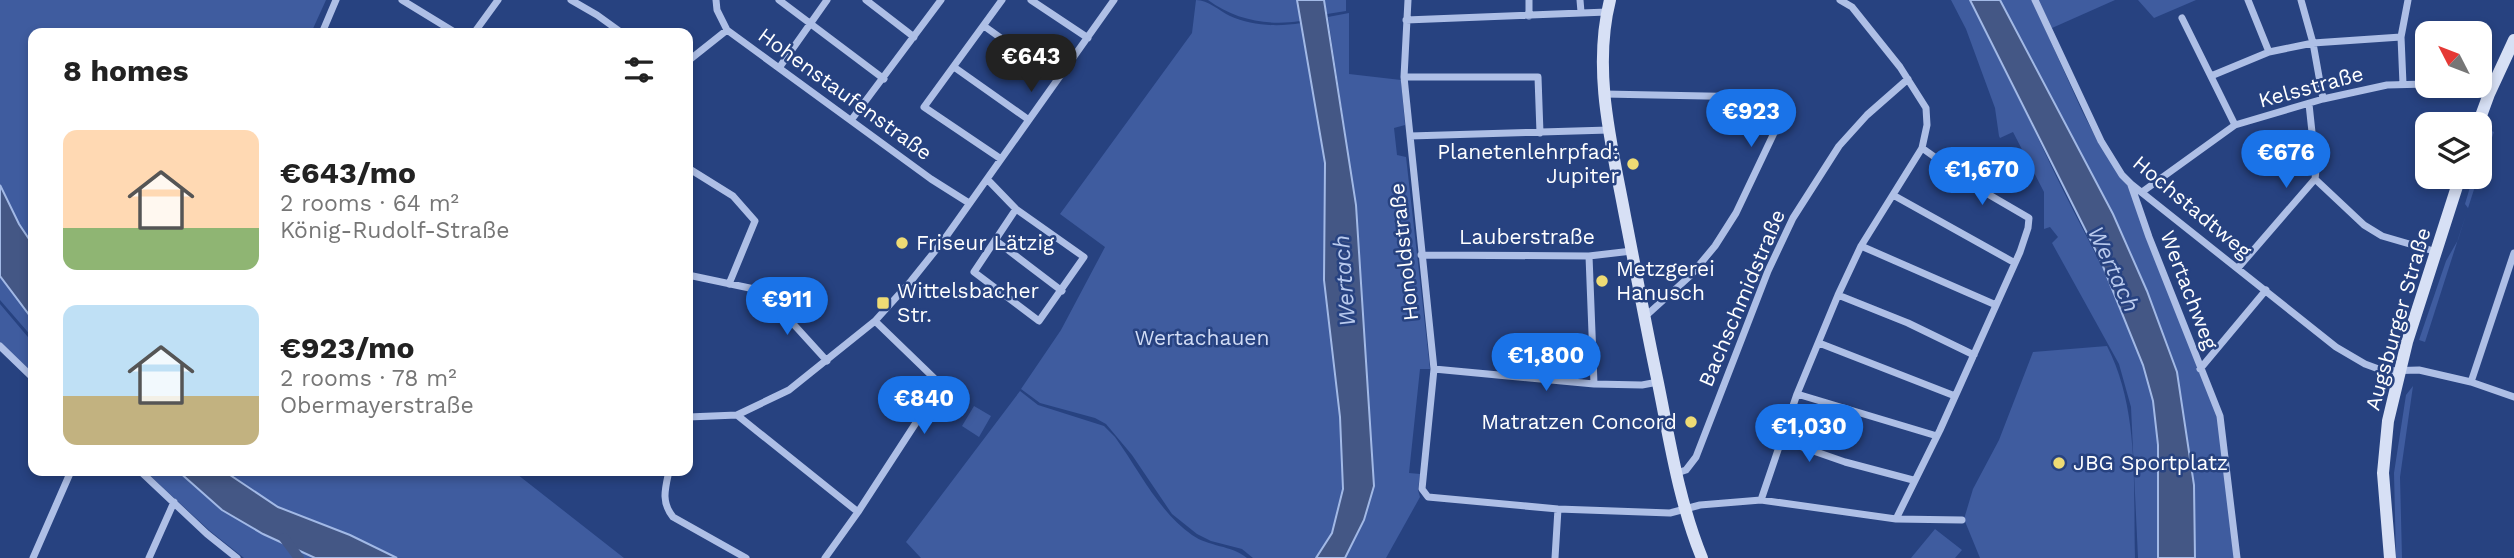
<!DOCTYPE html>
<html lang="en">
<head>
<meta charset="utf-8">
<style>
	body { margin:0; font-family:"Work Sans",sans-serif; background:#f6f6f6; color:#222; height:100vh; display:flex; flex-direction:column; font-size:26px; white-space:nowrap }
	* { box-sizing:border-box; margin:0 }
	p { font-size:23px; color:#767676 }
	.icon { flex:none; width:38px; height:38px; fill:none; stroke:currentColor; stroke-width:2; stroke-linecap:round; stroke-linejoin:round }
	.map { position:relative; flex:1; overflow:hidden }
	.drawer { position:absolute; left:28px; top:28px; width:665px; height:448px; display:flex; flex-direction:column; background:#fff; border-radius:14px; box-shadow:0 4px 10px #0003 }
	.drawer>* { flex:none }
	.needle { width:46px; rotate:312deg }
	.controls { position:absolute; left:2415px; top:21px; display:grid; gap:14px }
	.controls a { display:grid; place-items:center; width:77px; height:77px; border-radius:14px; background:#fff; box-shadow:0 4px 10px #0003; font-size:35px }
	.price { position:absolute; translate:-50% -60px; padding:0 16px; border-radius:24px; background:#1a73e8; color:#fff; font-size:23px; line-height:46px; filter:drop-shadow(0 2px 4px #0008) }
	.price::after { content:''; position:absolute; left:50%; top:42px; width:21px; height:16px; margin-left:-10px; background:inherit; clip-path:polygon(0 0,100% 0,50% 100%) }
	.price.selected { background:#222; color:#fff }
	ul { padding:0; list-style:none }
	li { display:flex; align-items:center; gap:21px; height:175px; padding:0 35px }
	li span { display:grid; place-items:center; flex:none; width:196px; height:140px; border-radius:14px; color:#555 }
	li>.icon { margin-inline-start:auto }
	span .icon { width:84px; height:84px; fill:#fffc; stroke-width:1 }
	li b { font-size:30px }
	h2 { display:flex; justify-content:space-between; align-items:center; height:84px; padding:0 35px; font-size:30px }
	.map>svg:first-child { display:block }
	.green { fill:#3f5c9f }
	.water { fill:#445785; stroke:#a2b9e6; stroke-width:2 }
	.lines { fill:none; stroke-linecap:round; stroke-linejoin:round }
	.canal { stroke:#445785; stroke-width:10 }
	.street { stroke:#aebfe6; stroke-width:7 }
	.secondary { stroke:#d7e0f5; stroke-width:12 }
	.poi-dot { fill:#eedb74; stroke:#274280; stroke-width:2.5 }
	.labels { text-anchor:middle; stroke-width:5; stroke-linejoin:round; paint-order:stroke }
	.street-label { font-size:21px; fill:#fff; stroke:#274280 }
	.poi-label { font-size:21px; fill:#fff; stroke:#274280; text-anchor:start }
	.park-label { font-size:21px; fill:#d1dcf5; stroke:#274280 }
	.water-label { font-size:23px; font-style:italic; fill:#b9caed; stroke:#274280 }
</style>
</head>
<body>
<div class="map">
<svg width="2514" height="558" viewBox="0 0 2514 558">
	<rect width="100%" height="100%" fill="#274280"/>
	<path class="green" d="M 0,0 L 326,0 L 311,33 L 33,33 L 33,245 L 19,224 L 0,185 Z
		M 1196,0 C 1208,0 1220,11 1230,16 C 1251,26 1279,27 1301,23 L 1325,163 L 1324,280 L 1340,417 L 1343,489 L 1332,533 L 1316,558 L 1253,558 L 1242,549 L 1211,541 L 1197,534 L 1172,514 L 1132,455 L 1106,424 L 1095,418 L 1040,403 L 1021,389 L 1061,330 L 1105,247 L 1060,214 L 1192,33 Z
		M 1208,0 L 1297,0 L 1300,21 C 1268,26 1235,20 1208,0 Z
		M 1324,0 L 1346,0 L 1346,11 L 1327,14 Z
		M 1951,0 L 1970,0 C 2001,58 2028,117 2056,176 C 2090,246 2136,323 2153,399 C 2163,448 2160,508 2158,558 L 2138,558 L 2131,407 L 2119,364 L 2052,243 L 2058,237 L 2050,227 L 2044,229 L 2044,192 L 2013,132 L 2000,138 L 1999,136 L 1995,108 L 1966,29 Z
		M 2000,0 L 2032,0 L 2082,111 L 2099,144 L 2130,186 L 2218,417 L 2234,558 L 2195,558 L 2194,485 L 2113,214 Z
		M 2038,0 L 2115,0 L 2052,28 Z
		M 2138,0 L 2196,0 L 2154,18 Z
		M 1349,13 L 1349,74 L 1401,80 L 1405,125 L 1394,128 L 1397,155 L 1406,157 L 1430,369 L 1420,369 L 1409,473 L 1420,474 L 1418,490 L 1420,497 L 1386,558 L 1345,558 L 1364,520 L 1374,486 L 1356,205 L 1328,17 Z
		M 2487,129 L 2494,132 L 2480,171 L 2480,154 Z
		M 2473,177 L 2478,177 L 2425,342 L 2419,340 L 2446,261 L 2458,240 L 2468,208 L 2465,204 Z
		M 0,276 L 33,320 L 33,338 L 0,300 Z
		M 0,304 L 33,343 L 33,375 L 0,344 Z
		M 2107,346 C 2140,410 2133,488 2135,558 L 1980,558 L 1964,519 L 1973,489 L 1999,440 L 2033,352 Z
		M 2413,386 L 2400,477 L 2402,558 L 2396,558 L 2394,473 L 2406,395 Z
		M 1020,391 L 1038,405 L 1104,426 L 1115,437 C 1139,470 1158,511 1192,535 C 1209,547 1231,545 1247,558 L 921,558 L 906,542 Z
		M 974,406 L 991,416 L 979,437 L 962,426 Z
		M 145,471 L 178,471 L 222,510 L 263,534 L 316,558 L 244,558 L 210,531 Z
		M 224,471 L 513,471 L 624,558 L 397,558 L 350,535 L 278,507 Z
		M 1935,529 L 1962,550 L 1955,558 L 1911,558 Z"/>
	<path class="water" d="M 1297,0 L 1324,0 L 1356,205 L 1374,486 L 1364,520 L 1345,558 L 1316,558 L 1332,533 L 1343,489 L 1340,417 L 1324,280 L 1325,163 Z
		M 1970,0 L 2000,0 L 2113,214 L 2147,291 L 2177,372 L 2194,485 L 2195,558 L 2158,558 L 2158,445 L 2153,401 L 2143,365 L 2100,259 Z
		M 0,185 L 19,224 L 33,245 L 33,320 L 0,276 Z
		M 178,471 L 224,471 L 278,507 L 350,535 L 397,558 L 315,558 L 263,534 L 222,510 Z"/>
	<g class="lines">
		<path class="canal" d="M 284,538 L 299,558"/>
		<path class="street" d="M 402,0 L 456,33
			M 571,0 L 597,15 L 622,33
			M 716,0 L 717,10 L 727,30 L 931,179 L 969,203
			M 779,0 L 884,79
			M 866,0 L 914,37
			M 1031,0 L 1088,38
			M 1408,0 L 1404,77 L 1434,369 L 1422,489 L 1428,497 L 1558,509 L 1670,513 L 1700,505 L 1761,500 L 1896,519 L 1940,430 L 2020,252 L 2028,228 L 2029,218 L 1981,190 L 1922,148
			M 1580,0 L 1581,12
			M 2035,0 L 2101,141 L 2122,175 L 2131,184 L 2336,347 L 2365,364 L 2384,371 L 2419,370 L 2471,382 L 2514,397
			M 2248,0 L 2269,52
			M 2301,0 L 2313,43 L 2323,99
			M 1529,16 L 1529,0
			M 2182,18 L 2235,125
			M 1406,20 L 1607,12
			M 984,26 L 1058,79
			M 322,33 L 336,0
			M 474,33 L 498,0
			M 688,61 L 727,30
			M 954,67 L 1029,120
			M 779,68 L 827,0
			M 2211,76 L 2269,52 L 2313,43 L 2401,37
			M 1404,77 L 1538,77 L 1540,133
			M 2403,84 L 2401,37 L 2408,0
			M 2442,86 L 2472,89 L 2489,94
			M 1604,94 L 1756,97 L 1766,102 L 1772,109 L 1774,133 L 1736,213 L 1715,246 L 1690,276 L 1649,313 L 1643,315
			M 852,119 L 941,0
			M 1410,136 L 1609,130
			M 1001,159 L 924,107 L 1002,0
			M 688,168 L 733,196 L 755,221 L 729,284
			M 987,179 L 1016,209 L 1084,257 L 1039,321 L 974,272 L 1016,209
			M 2315,179 L 2364,225 L 2382,236 L 2437,252
			M 2131,185 L 2149,237 L 2220,416 L 2237,558
			M 2142,192 L 2235,125 L 2323,99 L 2387,85 L 2427,84
			M 1893,195 L 2015,263
			M 995,240 L 1062,291
			M 1861,246 L 1996,305
			M 1421,255 L 1589,256 L 1632,251
			M 1589,256 L 1594,384
			M 2238,268 L 2315,179 L 2316,170 L 2309,104
			M 688,275 L 759,290 L 767,295 L 827,361
			M 1838,295 L 1908,323 L 1974,355
			M 1819,343 L 1955,396
			M 0,346 L 33,378
			M 1434,369 L 1594,384 L 1642,385 L 1658,382
			M 2200,369 L 2266,290
			M 2471,382 L 2514,253
			M 1797,394 L 1937,436
			M 737,415 L 858,512
			M 688,417 L 737,415 L 789,390 L 875,321 L 911,281 L 943,241 L 1114,0
			M 1782,440 L 1845,462 L 1913,480
			M 140,471 L 207,534 L 237,558
			M 669,471 C 665,489 661,502 673,517 L 746,558
			M 1677,473 L 1686,470 L 1696,457 L 1768,271 L 1793,218 L 1839,146 L 1867,115 L 1908,79
			M 1761,500 L 1797,394 L 1838,295 L 1861,246 L 1922,148 L 1927,125 L 1926,108 L 1900,67 L 1852,7 L 1840,0
			M 1896,519 L 1962,520
			M 33,558 L 71,471
			M 149,558 L 174,502
			M 825,558 L 858,512 L 934,395 L 936,385 L 934,378 L 875,321
			M 1555,558 L 1558,509"/>
		<path class="secondary" d="M 1610,0 C 1592,71 1612,146 1625,216 C 1636,272 1646,327 1658,383 C 1670,442 1679,502 1702,558
			M 2478,124 L 2489,94 L 2514,40
			M 2390,558 L 2383,473 L 2388,421 L 2407,342 L 2460,177"/>
	</g>
	<g class="poi-dot">
		<circle cx="1633" cy="164" r="7"/>
		<circle cx="902" cy="243" r="7"/>
		<circle cx="1602" cy="281" r="7"/>
		<rect x="876" y="296" width="14" height="14" rx="3.5"/>
		<circle cx="1691" cy="422" r="7"/>
		<circle cx="2059" cy="463" r="7"/>
	</g>
	<g class="labels">
		<g class="street-label">
			<text transform="translate(2311 87) rotate(-15)" y="7">Kelsstraße</text>
			<text transform="translate(845 94) rotate(36)" y="7">Hohenstaufenstraße</text>
			<text transform="translate(2192 207) rotate(40)" y="7">Hochstadtweg</text>
			<text x="1527" y="244">Lauberstraße</text>
			<text transform="translate(1404 252) rotate(-96)" y="7">Honoldstraße</text>
			<text transform="translate(2189 290) rotate(69)" y="7">Wertachweg</text>
			<text transform="translate(1742 298) rotate(-67)" y="7">Bachschmidstraße</text>
			<text transform="translate(2398 319) rotate(-74)" y="7">Augsburger Straße</text>
		</g>
		<g class="poi-label">
			<text x="1619" y="159" text-anchor="end">Planetenlehrpfad:<tspan x="1619" dy="24">Jupiter</tspan></text>
			<text x="916" y="250">Friseur Lätzig</text>
			<text x="1616" y="276">Metzgerei<tspan x="1616" dy="24">Hanusch</tspan></text>
			<text x="897" y="298">Wittelsbacher<tspan x="897" dy="24">Str.</tspan></text>
			<text x="1677" y="429" text-anchor="end">Matratzen Concord</text>
			<text x="2073" y="470">JBG Sportplatz</text>
		</g>
		<g class="park-label">
			<text x="1202" y="345">Wertachauen</text>
		</g>
		<g class="water-label">
			<text transform="translate(2114 269) rotate(65)" y="8">Wertach</text>
			<text transform="translate(1344 281) rotate(-94)" y="8">Wertach</text>
		</g>
	</g>
</svg>
<div class="controls">
<a><svg class="needle" viewBox="-14 -14 28 28"><path d="M0-13l5 13h-10z" fill="#e53935"/><path d="M0 13l5-13h-10z" fill="#767676"/></svg></a>
<a><svg class="icon" aria-label="layers" viewBox="0 0 24 24"><path d="M12 4l9 5-9 5-9-5zM3 14l9 5 9-5"/></svg></a>
</div>
<b class="price selected" style="left:1031px;top:94px">€643</b>
<b class="price" style="left:1751px;top:149px">€923</b>
<b class="price" style="left:2286px;top:190px">€676</b>
<b class="price" style="left:1982px;top:207px">€1,670</b>
<b class="price" style="left:787px;top:337px">€911</b>
<b class="price" style="left:1546px;top:393px">€1,800</b>
<b class="price" style="left:924px;top:436px">€840</b>
<b class="price" style="left:1809px;top:464px">€1,030</b>
<section class="drawer">
<h2>8 homes<svg class="icon" aria-label="filters" viewBox="0 0 24 24"><path d="M4 7h16M4 17h16"/><circle cx="9" cy="7" r="2"/><circle cx="15" cy="17" r="2"/></svg></h2>
<ul>
<li><span style="background:linear-gradient(#ffd9b3 70%,#8fb573 0)"><svg class="icon" aria-label="home" viewBox="0 0 24 24"><path d="M3 11l9-7 9 7M6 9v11h12V9"/></svg></span><div><b>€643/mo</b><p>2 rooms · 64 m²</p><p>König-Rudolf-Straße</p></div></li>
<li><span style="background:linear-gradient(#bfe0f5 65%,#c2b280 0)"><svg class="icon" aria-label="home" viewBox="0 0 24 24"><path d="M3 11l9-7 9 7M6 9v11h12V9"/></svg></span><div><b>€923/mo</b><p>2 rooms · 78 m²</p><p>Obermayerstraße</p></div></li>
</ul>
</section>
</div>
</body>
</html>
